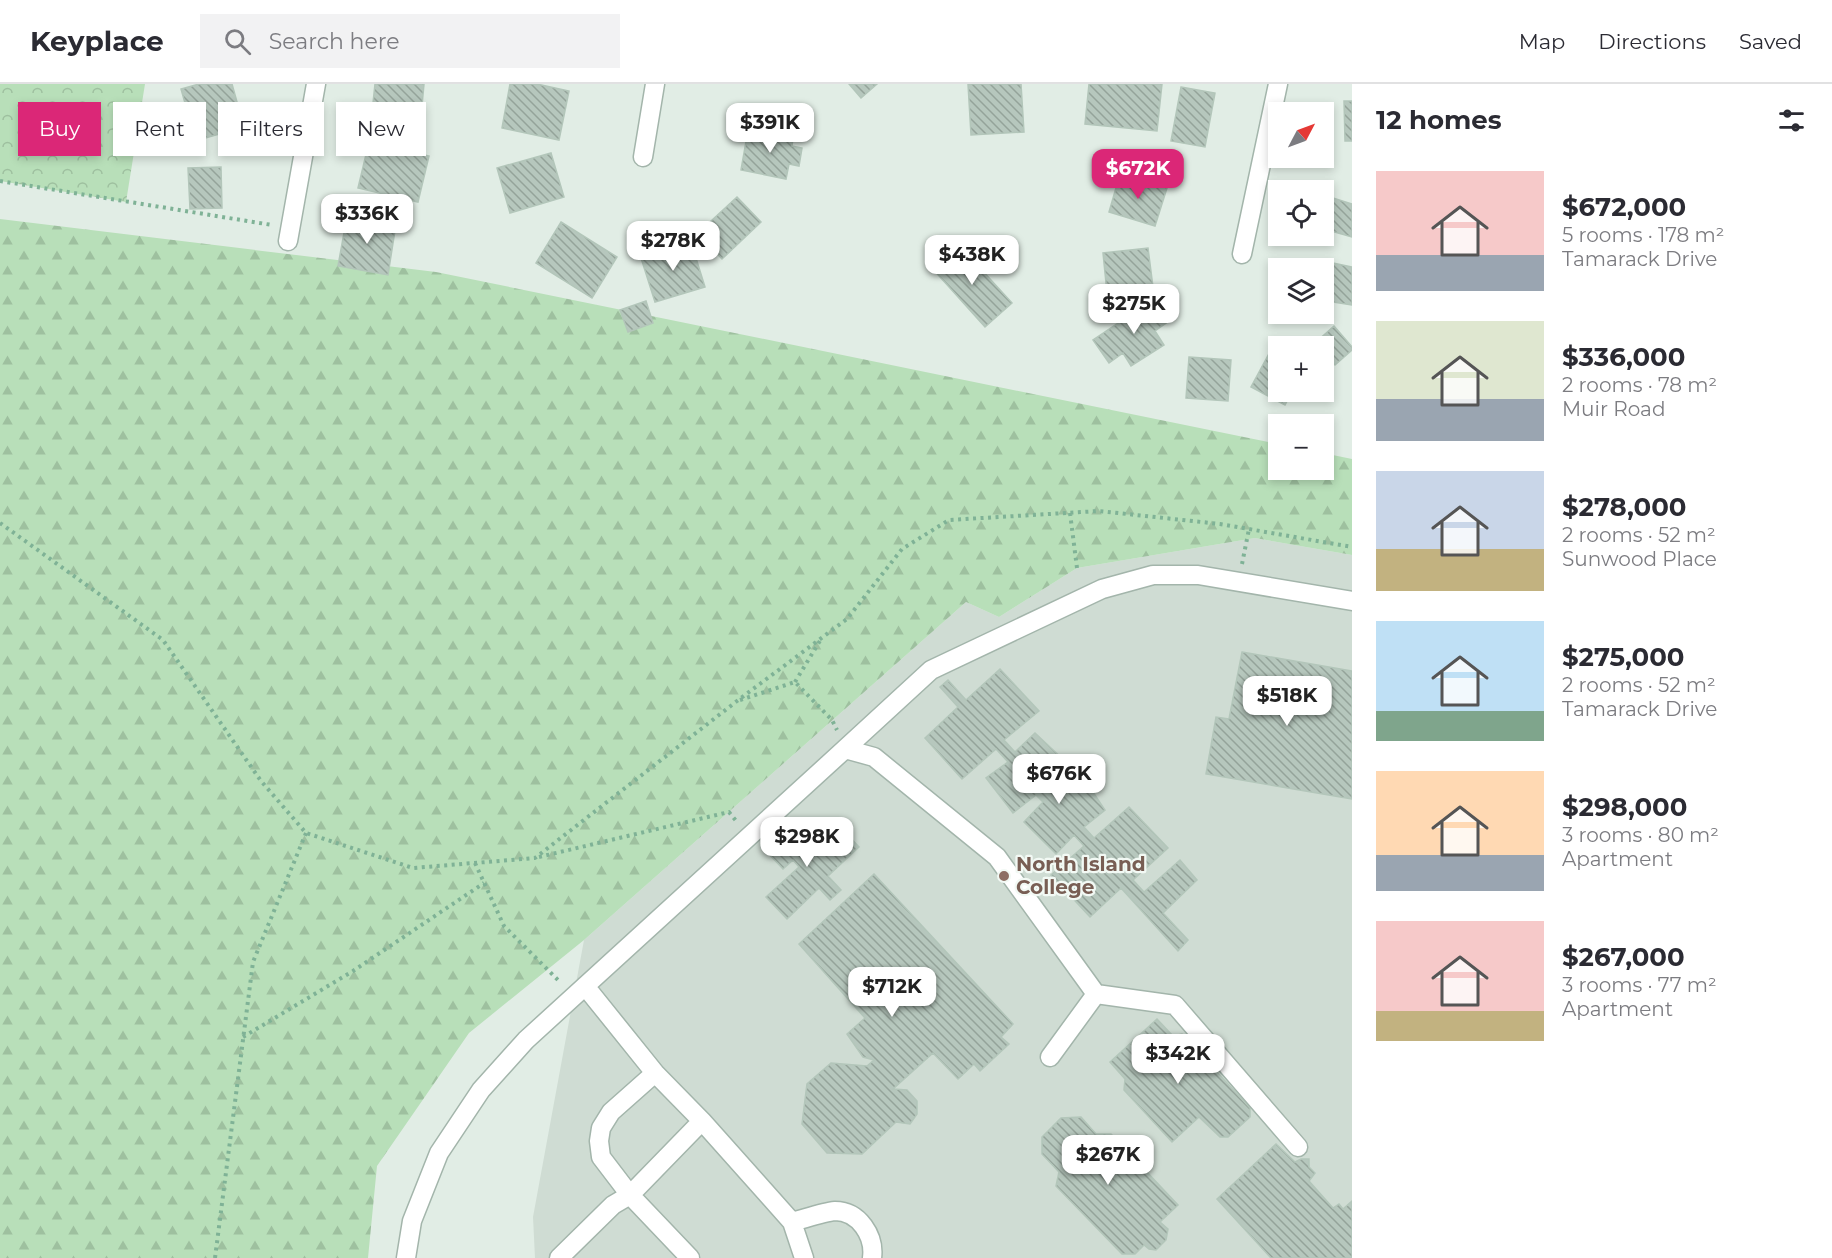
<!DOCTYPE html>
<html lang="en">
<head>
<meta charset="utf-8">
<style>
	body { margin:0; font-family:Montserrat,sans-serif; background:#f2f2f3; color:#2b2b33; height:100vh; display:flex; flex-direction:column; font-size:22px; white-space:nowrap }
	* { box-sizing:border-box; margin:0 }
	p { font-size:20px; color:#7c7c81 }
	.icon { flex:none; width:33px; height:33px; fill:none; stroke:currentColor; stroke-width:2; stroke-linecap:round; stroke-linejoin:round }
	.map { position:relative; flex:1; overflow:hidden }
	.panel { display:flex; flex-direction:column; background:#fff; width:480px }
	.panel>* { flex:none }
	.top-card { position:absolute; left:18px; top:18px; width:570px; height:54px; display:flex; gap:12px }
	.needle { width:39px; rotate:49deg }
	.tools { position:absolute; left:1268px; top:18px; display:grid; gap:12px }
	.tools a { display:grid; place-items:center; width:66px; height:66px; border-radius:0px; background:#fff; box-shadow:0 3px 9px #0003; font-size:30px }
	.price { position:absolute; translate:-50% -51px; padding:0 14px; border-radius:12px; background:#fff; color:#222; font-size:20px; line-height:39px; filter:drop-shadow(0 2px 3px #0008) }
	.price::after { content:''; position:absolute; left:50%; top:36px; width:18px; height:14px; margin-left:-9px; background:inherit; clip-path:polygon(0 0,100% 0,50% 100%) }
	.price.current { background:#db2777; color:#fff }
	ul { padding:0; list-style:none }
	li { display:flex; align-items:center; gap:18px; height:150px; padding:0 24px }
	li span { display:grid; place-items:center; flex:none; width:168px; height:120px; border-radius:0px; color:#555 }
	li>.icon { margin-inline-start:auto }
	span .icon { width:72px; height:72px; fill:#fffc; stroke-width:1 }
	li b { font-size:26px }
	h2 { display:flex; justify-content:space-between; align-items:center; height:72px; padding:0 24px; font-size:26px }
	.chip { padding:0 21px; border-radius:0px; background:#fff; box-shadow:0 3px 9px #0003; font-size:21px; line-height:54px }
	.chip.current { background:#db2777; color:#fff }
	header { display:flex; align-items:center; gap:36px; box-sizing:border-box; height:84px; padding:0 30px; background:#fff; border-bottom:2px solid #e1e1e2 }
	header strong { font-size:28px }
	nav { display:flex; gap:33px; margin-inline-start:auto; font-size:21px }
	.search { width:420px; height:54px; background:#f2f2f3; display:flex; align-items:center; gap:15px; box-sizing:border-box; padding:0 21px; border-radius:0px; color:#7c7c81; font-size:22px }
	main { display:flex; flex:1; min-height:0 }
	.map>svg:first-child { display:block }
	.built { fill:#cfdcd3 }
	.forest { fill:url(#forest-firs) }
	.park { fill:url(#park-crowns) }
	.building { fill:url(#building-back-hatch); stroke:#b3c6ba; stroke-width:1.5 }
	.lines { fill:none; stroke-linecap:round; stroke-linejoin:round }
	.minor-casing { stroke:#a3b5ab; stroke-width:21 }
	.path { stroke:#7fb296; stroke-width:4; stroke-dasharray:3 4.5; stroke-linecap:butt }
	.minor { stroke:#fff; stroke-width:18 }
	.education-dot { fill:#8d6e63; stroke:#f2f9f4; stroke-width:2 }
	.labels { text-anchor:middle; stroke-width:4.5; stroke-linejoin:round; paint-order:stroke }
	.education-label { font-size:20px; font-weight:bold; fill:#785e54; stroke:#f2f9f4; text-anchor:start }
</style>
</head>
<body>
<header>
<strong>Keyplace</strong>
<div class="search"><svg class="icon" aria-label="search" viewBox="0 0 24 24"><circle cx="10" cy="10" r="6"/><path d="M15 15l6 6"/></svg>Search here</div>
<nav><a>Map</a><a>Directions</a><a>Saved</a></nav>
</header>
<main>
<div class="map">
<svg width="1352" height="1174" viewBox="0 0 1352 1174">
	<defs>
		<pattern id="forest-firs" width="22" height="20" patternUnits="userSpaceOnUse" patternTransform="scale(1.5)"><rect width="22" height="20" fill="#b8dfb9"/><path d="M5 1l3.5 6h-7zM16 11l3.5 6h-7z" fill="#9ec09f"/></pattern>
		<pattern id="park-crowns" width="20" height="18" patternUnits="userSpaceOnUse" patternTransform="scale(1.5)"><rect width="20" height="18" fill="#b8dfb9"/><path d="M2 6a3 3 0 1 1 6 0M12 15a3 3 0 1 1 6 0" fill="none" stroke="#9ec09f"/></pattern>
		<pattern id="building-back-hatch" width="6" height="6" patternUnits="userSpaceOnUse" patternTransform="scale(1.5)"><rect width="6" height="6" fill="#b6c7bd"/><path d="M-1 5l2 2M0 0l6 6M5-1l2 2" fill="none" stroke="#94a39a"/></pattern>
	</defs>
	<rect width="100%" height="100%" fill="#e1ede5"/>
	<path class="built" d="M 1255,454 L 1352,471 L 1352,1174 L 535,1174 L 533,1133 L 584,856 L 966,518 L 999,533 L 1077,484 Z"/>
	<path class="forest" d="M 0,135 L 436,188 L 1278,360 L 1278,386 L 1323,386 L 1323,369 L 1352,375 L 1352,471 L 1255,454 L 1077,484 L 999,533 L 966,518 L 584,856 L 469,949 L 377,1082 L 368,1174 L 0,1174 Z"/>
	<path class="park" d="M 0,0 L 145,0 L 126,118 L 0,97 Z"/>
	<path class="building" d="M 199,0 L 232,0 L 244,43 L 184,60 L 175,29 L 187,26 L 181,5 Z
		M 375,0 L 424,0 L 420,43 L 371,38 Z
		M 510,0 L 537,0 L 569,7 L 559,56 L 502,44 Z
		M 849,0 L 877,0 L 861,14 Z
		M 968,0 L 1021,0 L 1024,48 L 971,51 Z
		M 1089,0 L 1162,0 L 1157,47 L 1085,40 Z
		M 1181,3 L 1215,9 L 1205,63 L 1171,57 Z
		M 1344,17 L 1352,17 L 1352,57 L 1345,57 Z
		M 748,46 L 793,54 L 792,62 L 802,64 L 799,82 L 789,80 L 786,95 L 741,86 Z
		M 369,58 L 429,72 L 418,118 L 358,104 Z
		M 551,69 L 564,113 L 510,129 L 497,84 Z
		M 221,83 L 222,124 L 190,125 L 188,84 Z
		M 1120,90 L 1167,104 L 1155,142 L 1109,128 Z
		M 737,113 L 761,138 L 722,175 L 698,149 Z
		M 1333,114 L 1352,120 L 1352,153 L 1324,145 Z
		M 347,132 L 396,140 L 388,191 L 338,182 Z
		M 561,138 L 617,173 L 592,214 L 536,179 Z
		M 691,158 L 705,203 L 655,218 L 641,174 Z
		M 958,160 L 1012,219 L 985,243 L 932,184 Z
		M 1148,164 L 1153,203 L 1107,209 L 1103,169 Z
		M 1333,179 L 1352,183 L 1352,221 L 1326,217 Z
		M 1154,215 L 1169,237 L 1155,247 L 1164,261 L 1131,282 L 1123,269 L 1109,279 L 1093,256 Z
		M 646,217 L 653,239 L 628,248 L 620,226 Z
		M 1334,242 L 1352,263 L 1352,266 L 1335,281 L 1323,267 L 1323,262 L 1319,262 L 1315,259 Z
		M 1272,264 L 1278,268 L 1278,308 L 1292,308 L 1285,321 L 1251,303 Z
		M 1189,273 L 1231,276 L 1228,317 L 1186,314 Z
		M 1242,568 L 1352,587 L 1352,715 L 1206,690 L 1216,633 L 1229,635 Z
		M 1000,585 L 1039,627 L 1004,656 L 1015,668 L 1035,649 L 1068,680 L 1045,701 L 1053,710 L 1079,687 L 1105,726 L 1084,743 L 1094,754 L 1129,723 L 1168,764 L 1133,796 L 1144,808 L 1180,776 L 1197,796 L 1163,829 L 1188,856 L 1178,867 L 1121,804 L 1090,833 L 1051,791 L 1084,762 L 1074,751 L 1056,770 L 1024,738 L 1043,718 L 1036,711 L 1013,729 L 986,694 L 1008,678 L 996,665 L 962,695 L 925,654 L 958,623 L 940,603 L 948,596 L 966,616 Z
		M 799,737 L 816,755 L 803,767 L 811,775 L 843,746 L 859,763 L 828,792 L 841,806 L 830,816 L 819,804 L 787,835 L 766,813 L 799,783 L 793,776 L 783,785 L 767,768 Z
		M 874,790 L 1013,940 L 1001,953 L 1009,960 L 980,987 L 974,980 L 958,995 L 933,969 L 893,1005 L 907,1006 L 917,1017 L 917,1030 L 910,1040 L 896,1038 L 862,1070 L 827,1069 L 802,1040 L 807,1000 L 831,979 L 867,982 L 874,976 L 863,973 L 847,950 L 865,934 L 799,860 Z
		M 1157,935 L 1173,952 L 1182,950 L 1250,1024 L 1250,1033 L 1228,1053 L 1220,1053 L 1199,1033 L 1172,1058 L 1124,1006 L 1125,995 L 1110,978 Z
		M 1081,1033 L 1096,1050 L 1111,1050 L 1178,1121 L 1160,1138 L 1168,1145 L 1166,1156 L 1156,1166 L 1149,1165 L 1144,1161 L 1135,1170 L 1122,1170 L 1056,1102 L 1059,1088 L 1042,1070 L 1042,1053 L 1061,1034 Z
		M 1276,1060 L 1295,1078 L 1301,1075 L 1309,1075 L 1309,1083 L 1315,1089 L 1309,1097 L 1333,1124 L 1339,1120 L 1343,1125 L 1352,1117 L 1352,1174 L 1271,1174 L 1217,1115 Z"/>
	<g class="lines">
		<g class="minor-casing">
			<path id="minor" d="M 643,73 L 655,0
				M 288,157 L 316,0
				M 1242,170 L 1278,0
				M 845,665 L 931,586 L 1102,505 L 1153,491 L 1198,491 L 1352,517
				M 585,902 L 655,989 L 702,1037 L 792,1138 L 804,1174
				M 1050,973 L 1096,910
				M 655,989 L 611,1028 L 601,1044 L 599,1057 L 601,1073 L 630,1111 L 690,1174
				M 792,1138 C 804,1135 823,1128 835,1127 C 859,1127 875,1152 872,1174
				M 406,1174 L 412,1137 L 439,1069 L 481,1006 L 526,956 L 845,665 L 874,673 L 997,773 L 1096,910 L 1175,921 L 1298,1063
				M 559,1174 L 613,1121 L 630,1111 L 702,1037"/>
		</g>
		<path class="path" d="M 0,97 L 272,141
			M 1070,429 L 1077,484
			M 0,439 L 163,556 L 261,697 L 306,749 L 413,784 L 535,774 L 737,617 L 847,535 L 902,465 L 949,436 L 1099,427 L 1220,440 L 1352,463
			M 1242,480 L 1249,445
			M 795,598 L 821,555
			M 740,616 L 795,598 L 832,636 L 837,646
			M 539,773 L 729,728 L 737,738
			M 475,779 L 504,842 L 560,898
			M 243,953 L 353,887 L 484,799
			M 215,1174 L 253,878 L 306,749"/>
		<use href="#minor" class="minor"/>
	</g>
	<circle class="education-dot" cx="1004" cy="792" r="6"/>
	<g class="labels">
		<g class="education-label">
			<text x="1016" y="787">North Island<tspan x="1016" dy="23">College</tspan></text>
		</g>
	</g>
</svg>
<div class="tools">
<a><svg class="needle" viewBox="-14 -14 28 28"><path d="M0-13l5 13h-10z" fill="#e53935"/><path d="M0 13l5-13h-10z" fill="#7c7c81"/></svg></a>
<a><svg class="icon" aria-label="locate" viewBox="0 0 24 24"><circle cx="12" cy="12" r="6"/><path d="M12 2v4M12 18v4M2 12h4M18 12h4"/></svg></a>
<a><svg class="icon" aria-label="layers" viewBox="0 0 24 24"><path d="M12 4l9 5-9 5-9-5zM3 14l9 5 9-5"/></svg></a>
<a>+</a>
<a>−</a>
</div>
<b class="price" style="left:770px;top:70px">$391K</b>
<b class="price current" style="left:1138px;top:116px">$672K</b>
<b class="price" style="left:367px;top:161px">$336K</b>
<b class="price" style="left:673px;top:188px">$278K</b>
<b class="price" style="left:972px;top:202px">$438K</b>
<b class="price" style="left:1134px;top:251px">$275K</b>
<b class="price" style="left:1287px;top:643px">$518K</b>
<b class="price" style="left:1059px;top:721px">$676K</b>
<b class="price" style="left:807px;top:784px">$298K</b>
<b class="price" style="left:892px;top:934px">$712K</b>
<b class="price" style="left:1178px;top:1001px">$342K</b>
<b class="price" style="left:1108px;top:1102px">$267K</b>
<div class="top-card">
<a class="chip current">Buy</a>
<a class="chip">Rent</a>
<a class="chip">Filters</a>
<a class="chip">New</a>
</div>
</div>
<section class="panel">
<h2>12 homes<svg class="icon" aria-label="filters" viewBox="0 0 24 24"><path d="M4 7h16M4 17h16"/><circle cx="9" cy="7" r="2"/><circle cx="15" cy="17" r="2"/></svg></h2>
<ul>
<li><span style="background:linear-gradient(#f6c9c9 70%,#9aa5b1 0)"><svg class="icon" aria-label="home" viewBox="0 0 24 24"><path d="M3 11l9-7 9 7M6 9v11h12V9"/></svg></span><div><b>$672,000</b><p>5 rooms · 178 m²</p><p>Tamarack Drive</p></div></li>
<li><span style="background:linear-gradient(#dfe7d0 65%,#9aa5b1 0)"><svg class="icon" aria-label="home" viewBox="0 0 24 24"><path d="M3 11l9-7 9 7M6 9v11h12V9"/></svg></span><div><b>$336,000</b><p>2 rooms · 78 m²</p><p>Muir Road</p></div></li>
<li><span style="background:linear-gradient(#c9d6e8 65%,#c2b280 0)"><svg class="icon" aria-label="home" viewBox="0 0 24 24"><path d="M3 11l9-7 9 7M6 9v11h12V9"/></svg></span><div><b>$278,000</b><p>2 rooms · 52 m²</p><p>Sunwood Place</p></div></li>
<li><span style="background:linear-gradient(#bfe0f5 75%,#7fa58c 0)"><svg class="icon" aria-label="home" viewBox="0 0 24 24"><path d="M3 11l9-7 9 7M6 9v11h12V9"/></svg></span><div><b>$275,000</b><p>2 rooms · 52 m²</p><p>Tamarack Drive</p></div></li>
<li><span style="background:linear-gradient(#ffd9b3 70%,#9aa5b1 0)"><svg class="icon" aria-label="home" viewBox="0 0 24 24"><path d="M3 11l9-7 9 7M6 9v11h12V9"/></svg></span><div><b>$298,000</b><p>3 rooms · 80 m²</p><p>Apartment</p></div></li>
<li><span style="background:linear-gradient(#f6c9c9 75%,#c2b280 0)"><svg class="icon" aria-label="home" viewBox="0 0 24 24"><path d="M3 11l9-7 9 7M6 9v11h12V9"/></svg></span><div><b>$267,000</b><p>3 rooms · 77 m²</p><p>Apartment</p></div></li>
</ul>
</section>
</main>
</body>
</html>
